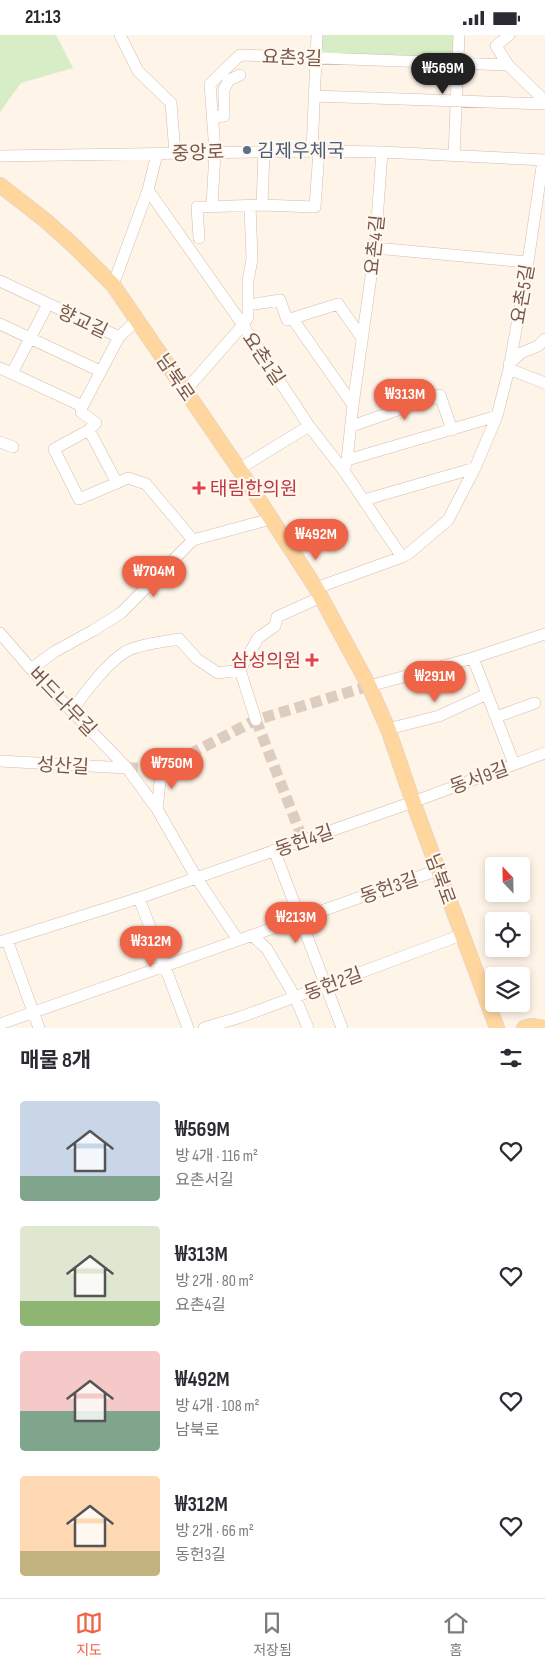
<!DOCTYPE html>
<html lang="ko">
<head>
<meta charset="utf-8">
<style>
	body { margin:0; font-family:"Sofia Sans Condensed","Noto Sans KR",sans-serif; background:#f2f2f3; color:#2b2b33; height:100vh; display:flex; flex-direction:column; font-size:19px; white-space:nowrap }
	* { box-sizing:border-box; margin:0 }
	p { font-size:16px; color:#7c7c81 }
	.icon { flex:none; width:28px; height:28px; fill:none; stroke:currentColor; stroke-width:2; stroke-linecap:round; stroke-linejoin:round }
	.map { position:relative; height:993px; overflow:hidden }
	.drawer { display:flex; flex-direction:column; background:#fff; flex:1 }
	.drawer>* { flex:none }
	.needle { width:32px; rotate:338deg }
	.fabs { position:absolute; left:485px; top:822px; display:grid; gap:10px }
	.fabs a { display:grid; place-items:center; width:45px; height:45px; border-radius:5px; background:#fff; box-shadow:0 2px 8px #0003; font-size:25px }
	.price { position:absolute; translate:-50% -42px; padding:0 11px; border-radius:18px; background:#ef6346; color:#fff; font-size:16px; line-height:32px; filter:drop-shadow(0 1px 2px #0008) }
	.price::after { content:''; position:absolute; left:50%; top:30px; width:15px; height:11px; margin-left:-8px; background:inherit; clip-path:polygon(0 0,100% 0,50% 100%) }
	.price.active { background:#222; color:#fff }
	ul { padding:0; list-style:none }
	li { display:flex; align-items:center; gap:15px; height:125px; padding:0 20px }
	li span { display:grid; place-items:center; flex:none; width:140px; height:100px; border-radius:5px; color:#555 }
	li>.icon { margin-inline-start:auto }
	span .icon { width:60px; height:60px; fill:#fffc; stroke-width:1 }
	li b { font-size:21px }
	h2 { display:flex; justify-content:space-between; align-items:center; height:60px; padding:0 20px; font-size:21px }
	.status { display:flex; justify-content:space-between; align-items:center; height:35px; padding:0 25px; background:#fff; direction:ltr }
	.status svg { height:14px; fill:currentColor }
	.tab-bar { display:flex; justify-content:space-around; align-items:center; height:70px; border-top:1px solid #e1e1e2; background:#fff; font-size:14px; color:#7c7c81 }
	.tab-bar a { display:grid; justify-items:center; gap:2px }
	.tab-bar .active { color:#ef6346 }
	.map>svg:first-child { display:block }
	.green { fill:#d7edc5 }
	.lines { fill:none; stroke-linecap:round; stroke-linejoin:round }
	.minor-tunnel { stroke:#ddcdc0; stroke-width:11; stroke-dasharray:11 5.5; stroke-linecap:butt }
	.minor-casing { stroke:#d4bdaf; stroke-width:12 }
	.major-casing { stroke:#dad0cc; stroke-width:16 }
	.minor { stroke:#fff; stroke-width:11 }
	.major { stroke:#ffd69e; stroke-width:15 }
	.service-dot { fill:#5c6f8a; stroke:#fff8f0; stroke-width:2 }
	.health-dot { fill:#e0444e; stroke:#fff8f0; stroke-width:2 }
	.labels { text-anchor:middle; stroke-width:4.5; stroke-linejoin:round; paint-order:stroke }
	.street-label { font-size:19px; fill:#7a5849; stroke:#fff8f0 }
	.service-label { font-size:19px; fill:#4e5e75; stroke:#fff8f0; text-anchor:start }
	.health-label { font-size:19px; fill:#be3a42; stroke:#fff8f0; text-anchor:start }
</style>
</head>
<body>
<div class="status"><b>21:13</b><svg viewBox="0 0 49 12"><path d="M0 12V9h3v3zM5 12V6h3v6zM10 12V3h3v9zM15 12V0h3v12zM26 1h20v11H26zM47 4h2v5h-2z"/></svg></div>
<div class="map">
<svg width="545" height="993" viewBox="0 0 545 993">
	<rect width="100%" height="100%" fill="#fef4e8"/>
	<path class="green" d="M 0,0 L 56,0 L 73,33 L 21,48 L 0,77 Z
		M 320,0 L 455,0 L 455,26 L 319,20 Z"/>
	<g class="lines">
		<path class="minor-tunnel" d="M 256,685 L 303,805
			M 127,733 L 163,733 L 256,685 L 369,651"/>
		<g class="minor-casing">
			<path id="minor" d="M 120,0 L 138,36 L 171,68 L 175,118
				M 509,0 L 496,11 L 508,30 L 545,66
				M 314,61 L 545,69
				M 213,82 L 224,81 L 224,54 L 229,45 L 240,40
				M 312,116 L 317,0
				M 454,120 L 459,0
				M 0,121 L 319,116 L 382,117 L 545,125
				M 148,155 L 243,290 L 309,391 L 344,436 L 402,522
				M 262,170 L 264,116
				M 212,171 L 215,117 L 210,49 L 240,20 L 508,30
				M 199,203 L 197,172 L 262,170 L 315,172 L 319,116
				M 375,213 L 528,227
				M 0,246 L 119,302
				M 113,250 L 148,155 L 157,119
				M 248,270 L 280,265 L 287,285 L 338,269 L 362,303
				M 292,283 L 353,370
				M 0,289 L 100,336
				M 509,329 L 521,318 L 538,311 L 545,304
				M 0,333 L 82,371
				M 509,334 L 545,348
				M 12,338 L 48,269
				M 185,356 L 243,290 L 248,282 L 248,246 L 252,224 L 250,171
				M 352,391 L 440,360 L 452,395
				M 89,395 L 96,388 L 81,377 L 81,374 L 119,302 L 137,285
				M 0,407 L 13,412
				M 347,425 L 497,381
				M 239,434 L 309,391
				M 344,436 L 347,425 L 353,370 L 375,213 L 382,117
				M 117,448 L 89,395 L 54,414 L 79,464 L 128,443 L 146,449 L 193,505
				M 364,465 L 475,433
				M 316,553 L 402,522 L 408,519 L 448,485 L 475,433 L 497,381 L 509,334 L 528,227 L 543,125
				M 0,598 L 31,634 L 127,733 L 157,774 L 196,842 L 238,905
				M 473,623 L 514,729
				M 31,634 L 54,617 L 94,595 L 121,578 L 193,505 L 271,484
				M 240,635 L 258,603 L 275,591 L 277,582 L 321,562
				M 240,635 L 256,685
				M 369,651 L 473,623 L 545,599
				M 72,676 C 84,658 110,624 129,615 C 145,608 163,607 179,604 L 197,624 L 218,638 L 240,635
				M 496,682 L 535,668
				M 388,694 L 439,681 L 487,659
				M 0,726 L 127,733
				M 157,774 L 160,747 L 163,733
				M 274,815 L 342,993
				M 139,863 L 188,993
				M 252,900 L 267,914 L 295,962 L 308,993
				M 7,905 L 39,993
				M 0,907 L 139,863 L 413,767 L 545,718
				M 0,989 L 438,835
				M 204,993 L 241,982 L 461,900"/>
		</g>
		<g class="major-casing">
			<path id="major" d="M 0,150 L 45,185 L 75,212 L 113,250 L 239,434 L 316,553 L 369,651 L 388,694 L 413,767 L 497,993
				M 524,993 L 532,991 L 544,993"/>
		</g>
		<use href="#minor" class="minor"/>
		<use href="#major" class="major"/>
	</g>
	<circle class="service-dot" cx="247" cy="115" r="5"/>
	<g class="health-dot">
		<path d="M196.5 445.5h5v5h5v5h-5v5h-5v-5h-5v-5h5z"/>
		<path d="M309.5 617.5h5v5h5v5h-5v5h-5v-5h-5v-5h5z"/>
	</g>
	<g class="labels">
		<g class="street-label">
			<text transform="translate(292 22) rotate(2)" y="7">요촌3길</text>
			<text transform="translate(198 117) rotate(-2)" y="7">중앙로</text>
			<text transform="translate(374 210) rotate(-84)" y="7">요촌4길</text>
			<text transform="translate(522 259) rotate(-80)" y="7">요촌5길</text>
			<text transform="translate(83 286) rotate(25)" y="7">향교길</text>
			<text transform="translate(264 323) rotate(56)" y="7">요촌1길</text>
			<text transform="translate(176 342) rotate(56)" y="7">남북로</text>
			<text transform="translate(63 666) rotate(46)" y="7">버드나무길</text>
			<text transform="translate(63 730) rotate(3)" y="7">성산길</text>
			<text transform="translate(479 742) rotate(-20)" y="7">동서9길</text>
			<text transform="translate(304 805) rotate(-19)" y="7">동헌4길</text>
			<text transform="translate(441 844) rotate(70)" y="7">남북로</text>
			<text transform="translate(389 852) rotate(-19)" y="7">동헌3길</text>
			<text transform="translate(333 948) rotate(-20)" y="7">동헌2길</text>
		</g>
		<g class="service-label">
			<text x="257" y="122">김제우체국</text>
		</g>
		<g class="health-label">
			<text x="210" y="460">태림한의원</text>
			<text x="301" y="632" text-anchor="end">삼성의원</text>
		</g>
	</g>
</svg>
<div class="fabs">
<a><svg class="needle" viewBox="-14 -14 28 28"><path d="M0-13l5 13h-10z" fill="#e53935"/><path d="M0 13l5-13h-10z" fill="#7c7c81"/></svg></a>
<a><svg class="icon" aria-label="locate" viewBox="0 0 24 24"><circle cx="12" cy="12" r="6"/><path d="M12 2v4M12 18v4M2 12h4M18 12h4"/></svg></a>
<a><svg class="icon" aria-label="layers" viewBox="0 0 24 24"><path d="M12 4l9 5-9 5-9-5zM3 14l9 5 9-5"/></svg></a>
</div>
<b class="price active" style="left:443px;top:60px">₩569M</b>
<b class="price" style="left:405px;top:386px">₩313M</b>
<b class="price" style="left:316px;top:526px">₩492M</b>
<b class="price" style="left:154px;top:563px">₩704M</b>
<b class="price" style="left:435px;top:668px">₩291M</b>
<b class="price" style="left:172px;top:755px">₩750M</b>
<b class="price" style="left:296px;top:909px">₩213M</b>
<b class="price" style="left:151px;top:933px">₩312M</b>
</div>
<section class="drawer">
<h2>매물 8개<svg class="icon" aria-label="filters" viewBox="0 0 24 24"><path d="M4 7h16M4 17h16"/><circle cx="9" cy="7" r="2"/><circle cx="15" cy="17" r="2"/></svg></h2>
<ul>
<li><span style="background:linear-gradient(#c9d6e8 75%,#7fa58c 0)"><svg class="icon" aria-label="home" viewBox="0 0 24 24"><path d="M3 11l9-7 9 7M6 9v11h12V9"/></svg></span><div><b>₩569M</b><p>방 4개 · 116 m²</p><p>요촌서길</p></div><svg class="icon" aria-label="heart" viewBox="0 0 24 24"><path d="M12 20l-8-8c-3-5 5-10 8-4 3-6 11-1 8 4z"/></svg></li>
<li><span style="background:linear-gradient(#dfe7d0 75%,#8fb573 0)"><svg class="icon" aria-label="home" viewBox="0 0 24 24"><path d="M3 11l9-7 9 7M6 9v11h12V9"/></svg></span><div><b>₩313M</b><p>방 2개 · 80 m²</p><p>요촌4길</p></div><svg class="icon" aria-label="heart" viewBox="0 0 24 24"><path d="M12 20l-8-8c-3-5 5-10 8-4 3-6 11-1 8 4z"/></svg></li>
<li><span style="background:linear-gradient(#f6c9c9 60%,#7fa58c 0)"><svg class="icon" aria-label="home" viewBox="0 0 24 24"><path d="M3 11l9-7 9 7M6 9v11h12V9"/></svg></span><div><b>₩492M</b><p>방 4개 · 108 m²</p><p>남북로</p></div><svg class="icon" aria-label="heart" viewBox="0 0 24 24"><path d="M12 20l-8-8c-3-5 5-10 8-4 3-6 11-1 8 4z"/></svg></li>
<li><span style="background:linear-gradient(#ffd9b3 75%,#c2b280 0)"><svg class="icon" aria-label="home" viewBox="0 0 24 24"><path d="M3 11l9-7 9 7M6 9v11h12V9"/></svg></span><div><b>₩312M</b><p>방 2개 · 66 m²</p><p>동헌3길</p></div><svg class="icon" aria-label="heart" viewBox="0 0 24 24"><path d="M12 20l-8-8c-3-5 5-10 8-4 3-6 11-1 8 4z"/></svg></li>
</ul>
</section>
<nav class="tab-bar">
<a class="active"><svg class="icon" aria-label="map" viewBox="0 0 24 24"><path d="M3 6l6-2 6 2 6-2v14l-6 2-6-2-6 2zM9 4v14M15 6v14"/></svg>지도</a>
<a><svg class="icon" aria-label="saved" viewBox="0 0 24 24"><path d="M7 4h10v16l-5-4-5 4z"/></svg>저장됨</a>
<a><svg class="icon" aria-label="home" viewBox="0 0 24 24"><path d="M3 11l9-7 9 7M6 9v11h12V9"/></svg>홈</a>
</nav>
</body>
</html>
